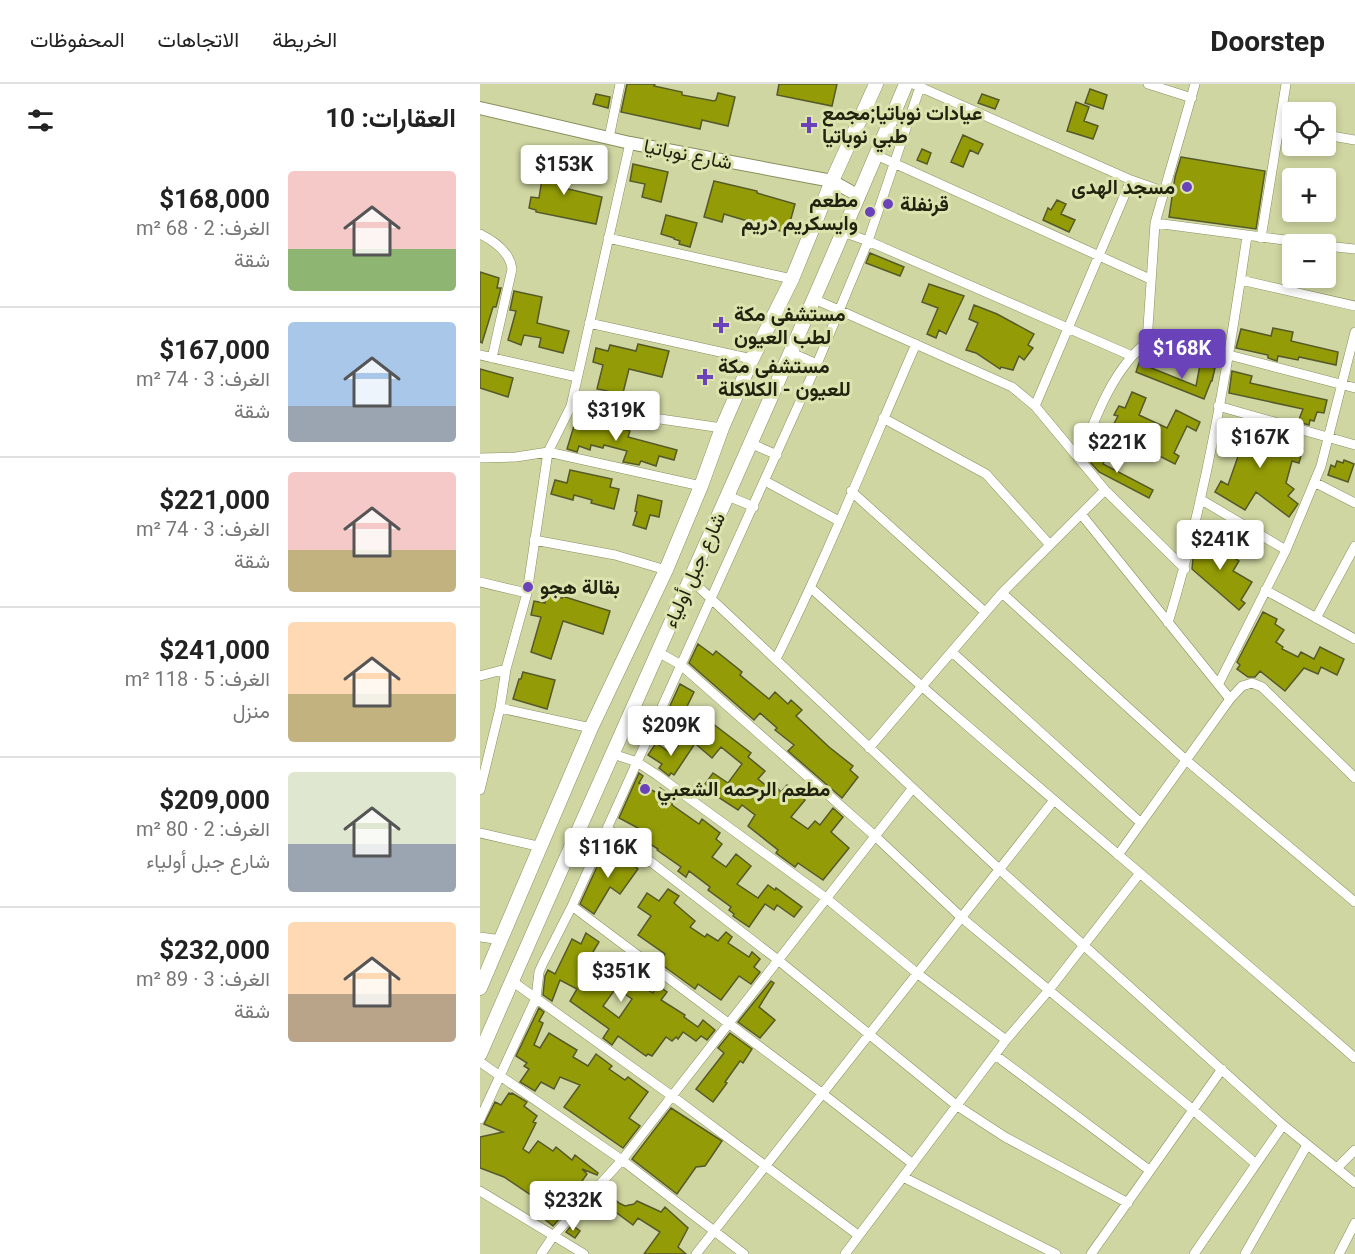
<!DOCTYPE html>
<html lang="ar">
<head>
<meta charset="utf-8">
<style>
	body { margin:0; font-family:Roboto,Vazirmatn,sans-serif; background:#f6f6f6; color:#222; direction:rtl; height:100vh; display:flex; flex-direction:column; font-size:22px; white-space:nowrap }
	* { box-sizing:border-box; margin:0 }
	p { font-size:20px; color:#767676 }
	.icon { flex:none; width:33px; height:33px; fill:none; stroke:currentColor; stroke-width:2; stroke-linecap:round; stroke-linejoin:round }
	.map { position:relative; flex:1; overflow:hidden; direction:ltr }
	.sheet { display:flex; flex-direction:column; background:#fff; width:480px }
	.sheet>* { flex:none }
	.controls { position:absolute; left:802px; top:18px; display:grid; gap:12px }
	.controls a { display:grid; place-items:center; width:54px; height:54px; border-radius:6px; background:#fff; box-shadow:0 3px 9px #0003; font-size:30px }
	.price { position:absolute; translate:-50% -51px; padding:0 14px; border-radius:6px; background:#fff; color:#222; font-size:20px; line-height:39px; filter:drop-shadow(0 2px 3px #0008) }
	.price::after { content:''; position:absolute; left:50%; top:36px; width:18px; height:14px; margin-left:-9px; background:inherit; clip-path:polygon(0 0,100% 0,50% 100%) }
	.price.selected { background:#6a43bb; color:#fff }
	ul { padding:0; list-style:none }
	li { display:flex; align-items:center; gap:18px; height:150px; padding:0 24px }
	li+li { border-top:2px solid #e0e0e0 }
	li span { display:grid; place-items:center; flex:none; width:168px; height:120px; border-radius:6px; color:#555 }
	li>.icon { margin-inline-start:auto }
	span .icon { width:72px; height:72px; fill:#fffc; stroke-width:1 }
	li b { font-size:26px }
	h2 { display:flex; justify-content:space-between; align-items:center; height:72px; padding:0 24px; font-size:26px }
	header { display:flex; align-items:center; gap:36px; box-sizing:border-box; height:84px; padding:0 30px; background:#fff; border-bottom:2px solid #e0e0e0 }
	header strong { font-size:28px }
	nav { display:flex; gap:33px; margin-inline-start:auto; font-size:21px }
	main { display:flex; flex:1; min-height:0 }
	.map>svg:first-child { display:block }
	.building { fill:#939c06; stroke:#555929; stroke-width:1.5; fill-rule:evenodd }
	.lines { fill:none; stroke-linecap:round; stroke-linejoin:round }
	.street-casing { stroke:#898f5d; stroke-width:10 }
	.secondary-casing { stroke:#898f5d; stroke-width:14 }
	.primary-casing { stroke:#898f5d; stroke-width:15 }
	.street { stroke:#fff; stroke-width:9 }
	.secondary { stroke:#fff; stroke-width:12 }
	.primary { stroke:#fff; stroke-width:14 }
	.poi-dot { fill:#6a43bb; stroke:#dce3ae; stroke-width:2 }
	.labels { text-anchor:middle; stroke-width:6; stroke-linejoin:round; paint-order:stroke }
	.poi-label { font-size:20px; font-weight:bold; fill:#21230f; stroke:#dce3ae; text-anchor:start }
	.street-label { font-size:20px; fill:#21230f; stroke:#dce3ae }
</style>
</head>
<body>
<header>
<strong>Doorstep</strong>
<nav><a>الخريطة</a><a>الاتجاهات</a><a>المحفوظات</a></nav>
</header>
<main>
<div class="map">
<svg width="875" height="1170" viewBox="0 0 875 1170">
	<rect width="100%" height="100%" fill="#cfd6a1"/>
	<path class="building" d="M 147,0 L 175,0 L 174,2 L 202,8 L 202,11 L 234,17 L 236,16 L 238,9 L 255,13 L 248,42 L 222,36 L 220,45 L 141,28 Z
		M 299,0 L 357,0 L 352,22 L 297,11 Z
		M 610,5 L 627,11 L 623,25 L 605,19 Z
		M 116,10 L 130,13 L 128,24 L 113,20 Z
		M 502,10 L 519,16 L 515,25 L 498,19 Z
		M 596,18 L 609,23 L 604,37 L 618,42 L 613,55 L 587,47 Z
		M 483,51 L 503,60 L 498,70 L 490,66 L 483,83 L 471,78 Z
		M 442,65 L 451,69 L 447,80 L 437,76 Z
		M 65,73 L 91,80 L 84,104 L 122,113 L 116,140 L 56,128 L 56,126 L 49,124 L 51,113 L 59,114 L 62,95 L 59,94 Z
		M 701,73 L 785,87 L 776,145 L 689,133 L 695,93 Z
		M 153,80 L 188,88 L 181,118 L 162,113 L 165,100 L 150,97 Z
		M 234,97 L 277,107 L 277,109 L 315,120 L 307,149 L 244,130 L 242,138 L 224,133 Z
		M 577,116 L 586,120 L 581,130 L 595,136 L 589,148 L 563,136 L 568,124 L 571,126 Z
		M 186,131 L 217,139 L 210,163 L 199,160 L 200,157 L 194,155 L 194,154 L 181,150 Z
		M 390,169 L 424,183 L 420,192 L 386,179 Z
		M 0,188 L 19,194 L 17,204 L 21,204 L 16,223 L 13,223 L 2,259 L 0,258 Z
		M 449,200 L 484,212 L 466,250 L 459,246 L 456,254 L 447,250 L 458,224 L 442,218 Z
		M 34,207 L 62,213 L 57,239 L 89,247 L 83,269 L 59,263 L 61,254 L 44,251 L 41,261 L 28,256 L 36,227 L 30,226 Z
		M 494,221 L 517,230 L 554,250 L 548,261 L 553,264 L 544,276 L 539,272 L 533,286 L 521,283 L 520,285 L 496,269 L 486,266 L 498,239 L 489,235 Z
		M 793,244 L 813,248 L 811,257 L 858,268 L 856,281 L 819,273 L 818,276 L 798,272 L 797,277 L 788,274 L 788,271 L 756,264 L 761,245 L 791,252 Z
		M 158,260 L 189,267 L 182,293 L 149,285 L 142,313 L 140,312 L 138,318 L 126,316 L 128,307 L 117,305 L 123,281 L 113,278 L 116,264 L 128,267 L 130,261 L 156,267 Z
		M 659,279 L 716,302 L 720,281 L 735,284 L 732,297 L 731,297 L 724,315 L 656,288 Z
		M 0,285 L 33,294 L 28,313 L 0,304 Z
		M 752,287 L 772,292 L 770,299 L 847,316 L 844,329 L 837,328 L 834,337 L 830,336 L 829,341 L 818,338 L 823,325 L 749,309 Z
		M 652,308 L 666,314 L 659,331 L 687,344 L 696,326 L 720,338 L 716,347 L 707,342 L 694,369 L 699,372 L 695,380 L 630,347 L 638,332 L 634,331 L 639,322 L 645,324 Z
		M 97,332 L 150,347 L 148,353 L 197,366 L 194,376 L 179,372 L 176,382 L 161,377 L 159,381 L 143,378 L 147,367 L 124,361 L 123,364 L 111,361 L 110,366 L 99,362 L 97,368 L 87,365 Z
		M 744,343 L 783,349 L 784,346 L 793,349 L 791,354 L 823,364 L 819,379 L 812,377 L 806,399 L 814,405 L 808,412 L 818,420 L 809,433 L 776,408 L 765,426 L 735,408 L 741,397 L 748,401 L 761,364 L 741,359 Z
		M 618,362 L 629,368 L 623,380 L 673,406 L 669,414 L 619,388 L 611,379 Z
		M 864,376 L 874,380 L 868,398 L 848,391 L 851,381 L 855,383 L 857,377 L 863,379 Z
		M 90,386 L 132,395 L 130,403 L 139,405 L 134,425 L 111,419 L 112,416 L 94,411 L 93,416 L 71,410 L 75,396 L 87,399 Z
		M 158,411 L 182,417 L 179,433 L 170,431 L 166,445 L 153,441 L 157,428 L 155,427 Z
		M 720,447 L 729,450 L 727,456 L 759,477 L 753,487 L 772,498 L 761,516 L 765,519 L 759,526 L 712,485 L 713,474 L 717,470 L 714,469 Z
		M 66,511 L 82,514 L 82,512 L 130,527 L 123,550 L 83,537 L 71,575 L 51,568 L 61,533 L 51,531 L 54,517 L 65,519 Z
		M 783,528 L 797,535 L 795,540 L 804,546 L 796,558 L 803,563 L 802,565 L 818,573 L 821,568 L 834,575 L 840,563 L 864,575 L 857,591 L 841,583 L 838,590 L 824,584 L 805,607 L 780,587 L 775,593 L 768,593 L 757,585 L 760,581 L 757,578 Z
		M 218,560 L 233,571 L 236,567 L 262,588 L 260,591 L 289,615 L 295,608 L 308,620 L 311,616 L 322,626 L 316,632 L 349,663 L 373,682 L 370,686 L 378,693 L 362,714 L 308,667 L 314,661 L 295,646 L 297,644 L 280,629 L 274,636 L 209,579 Z
		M 43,588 L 75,596 L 67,625 L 33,615 L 39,595 L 41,595 Z
		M 200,600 L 214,608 L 195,647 L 185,641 L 181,650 L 178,648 Z
		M 228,636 L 271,669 L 268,673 L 285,687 L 278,695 L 295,709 L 298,705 L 301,708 L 307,701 L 325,716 L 311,733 L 328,745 L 335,737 L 340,741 L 353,724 L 363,733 L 351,748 L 369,764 L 343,796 L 318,779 L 315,783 L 296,769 L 298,766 L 268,742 L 275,731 L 262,721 L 258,726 L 238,713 L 239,711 L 225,700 L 233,689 L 248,699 L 262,680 L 241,663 L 232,674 L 211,656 Z
		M 203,654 L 214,661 L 194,691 L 191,689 L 189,692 L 179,684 L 182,680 L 168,671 L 176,659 L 192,670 Z
		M 159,689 L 163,692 L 159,699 L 177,709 L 180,704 L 195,714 L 192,721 L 219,740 L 222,735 L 240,749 L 236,755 L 242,760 L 232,773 L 246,783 L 256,770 L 271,782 L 257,800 L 278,814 L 288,801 L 295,806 L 296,804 L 322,823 L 314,833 L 297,821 L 294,826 L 285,820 L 269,843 L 253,832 L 254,830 L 249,826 L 251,823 L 228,806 L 230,803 L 209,787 L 206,793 L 198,787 L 201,783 L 177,766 L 178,765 L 154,750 L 158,744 L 139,734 Z
		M 127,761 L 158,785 L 140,810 L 130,803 L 114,830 L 100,820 Z
		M 188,805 L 199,812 L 194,819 L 215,837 L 210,843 L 225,853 L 227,850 L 238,857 L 246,848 L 252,853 L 248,859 L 269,873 L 272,868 L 280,875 L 274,883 L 280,888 L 271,900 L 259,892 L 241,916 L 218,900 L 215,905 L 178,878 L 185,870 L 158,851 L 171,832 L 158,823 L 167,809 L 179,817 Z
		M 106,849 L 119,858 L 104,883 L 122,893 L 130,884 L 173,909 L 177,901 L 187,908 L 181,916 L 205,931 L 204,933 L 218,943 L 223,936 L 235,946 L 227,956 L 221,952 L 216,957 L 203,948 L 198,955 L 196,953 L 192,957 L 186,953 L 172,972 L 168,970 L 166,972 L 138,952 L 132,961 L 123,954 L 129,945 L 90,917 L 97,905 L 80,896 L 72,917 L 63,911 L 65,892 L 68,886 L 75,890 L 92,855 L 101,860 ZM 136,904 L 152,915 L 139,934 L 123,922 Z
		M 291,897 L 294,899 L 279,923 L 295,936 L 280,954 L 258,938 Z
		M 59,924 L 64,928 L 59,937 L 63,939 L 54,961 L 60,964 L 69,949 L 97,966 L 93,973 L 108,982 L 116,970 L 132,982 L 129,985 L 145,996 L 148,993 L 168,1008 L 149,1034 L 160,1042 L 143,1064 L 84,1023 L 100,1001 L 80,993 L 74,1005 L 61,998 L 55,1007 L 40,998 L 49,985 L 44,982 L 47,979 L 36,972 Z
		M 250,949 L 272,965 L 263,979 L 260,977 L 245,998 L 247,999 L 233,1018 L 216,1005 L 244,969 L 238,964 Z
		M 29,1009 L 31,1010 L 32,1009 L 47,1018 L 44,1022 L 57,1032 L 53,1038 L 56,1039 L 43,1065 L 49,1069 L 58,1057 L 73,1067 L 76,1063 L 92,1076 L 95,1071 L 118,1089 L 117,1091 L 102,1085 L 107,1090 L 102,1097 L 106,1100 L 103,1104 L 106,1106 L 95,1118 L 91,1115 L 78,1131 L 81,1133 L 73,1142 L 57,1129 L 64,1120 L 24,1093 L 0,1084 L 0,1053 L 23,1048 L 4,1040 L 15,1018 L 21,1021 Z
		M 191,1024 L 242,1057 L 225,1082 L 216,1083 L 197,1110 L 152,1075 Z
		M 124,1106 L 139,1119 L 145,1122 L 154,1120 L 157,1117 L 181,1128 L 185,1123 L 208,1144 L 198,1163 L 206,1170 L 164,1170 L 180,1148 L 158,1134 L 153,1141 L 134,1127 L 132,1132 L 124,1126 L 125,1123 L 115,1117 Z
		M 92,1141 L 100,1147 L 95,1154 L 86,1148 Z"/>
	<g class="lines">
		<g class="street-casing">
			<path id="street" d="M 433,0 L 651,96 L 685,108
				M 668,0 L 712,14
				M 799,44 L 813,46
				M 846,51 L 875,56
				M 129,54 L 140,0
				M 396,71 L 670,195
				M 675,139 L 835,160
				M 363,148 L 388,157 L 652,272
				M 0,150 C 14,157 30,168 32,185 L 12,274
				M 128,154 L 312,195
				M 781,154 L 806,0
				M 846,162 L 875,165
				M 761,196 L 875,222
				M 334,215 L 532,303 L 555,322 L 625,406 L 705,485
				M 109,239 L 272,275
				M 667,258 L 749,271 L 875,304
				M 310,268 L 337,280
				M 0,271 L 97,293
				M 91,322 L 242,344
				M 555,322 L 651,96
				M 738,322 L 875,361
				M 403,334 L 506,390 L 570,461
				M 270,359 L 297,371
				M 0,374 L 36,373 L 68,368 L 221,402
				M 599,375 C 615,335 632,286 667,258 L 675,139 L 715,0
				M 285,397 L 359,437
				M 834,398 L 875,419
				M 371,407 L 505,528
				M 248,412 L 274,423
				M 720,415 L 806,466
				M 601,430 L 750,615
				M 54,456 L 135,471 L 186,486
				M 210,495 L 519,785 L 803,1041 L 875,1099
				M 0,498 L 47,509
				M 331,504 C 509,665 695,816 875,974
				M 785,506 L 875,555
				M 522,509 L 707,677 L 875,818
				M 836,534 L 875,462
				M 688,539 C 726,414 748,282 767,152
				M 178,568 L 201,581 L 395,752 L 482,834 L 712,1025 L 776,1080
				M 472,568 L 661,739
				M 296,575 C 347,473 390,365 436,260
				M 0,592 L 26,585
				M 739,599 L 806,466 L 841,382 L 875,248
				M 20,624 L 111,644
				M 389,664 L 522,509 L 625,406
				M 133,670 L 157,678 L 177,691 L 346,814 L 438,890 L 526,956
				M 0,706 L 20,624 L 26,585 L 47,509 L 68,368 L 91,322 L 150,59
				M 127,744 L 298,876 L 476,1021 L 525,1053 L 648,1119
				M 0,749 L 62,763
				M 88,769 L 111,779
				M 638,771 L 750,615 L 762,602 L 772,599 L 782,603 L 875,694
				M 92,822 L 343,1010 L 433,1080
				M 0,853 L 22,856
				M 32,897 L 192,1012 L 378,1151
				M 515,971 L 669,1086
				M 0,978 L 142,1076 L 264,1170
				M 0,1035 L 56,914 L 59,888 L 62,881 L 92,822 L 337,280 L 388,157 L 441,0
				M 857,1084 L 875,1066
				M 423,1093 L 576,1170
				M 0,1107 L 104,1170
				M 61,1170 L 74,1151 L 142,1076 L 432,705
				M 216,1170 L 574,716
				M 365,1170 L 526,956 L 569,906 L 660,789
				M 611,1170 L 742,985
				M 714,1170 L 803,1041
				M 765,1170 L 827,1061
				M 859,1170 L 875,1139"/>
		</g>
		<g class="secondary-casing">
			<path id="secondary" d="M 0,24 L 150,59 L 352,97 L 379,112"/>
		</g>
		<g class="primary-casing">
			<path id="primary" d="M 0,904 L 111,644 L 186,486 L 221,402 L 242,344 L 272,275 L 312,195 L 352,97 L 396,0
				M 0,970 C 141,646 289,326 426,0"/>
		</g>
		<use href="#street" class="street"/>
		<use href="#secondary" class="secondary"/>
		<use href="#primary" class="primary"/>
	</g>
	<g class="poi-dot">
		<path d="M326 32h6v6h6v6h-6v6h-6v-6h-6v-6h6z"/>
		<circle cx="707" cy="103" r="6"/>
		<circle cx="408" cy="120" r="6"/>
		<circle cx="390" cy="128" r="6"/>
		<path d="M238 232h6v6h6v6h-6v6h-6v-6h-6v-6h6z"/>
		<path d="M222 284h6v6h6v6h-6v6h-6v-6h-6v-6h6z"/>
		<circle cx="48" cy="503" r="6"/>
		<circle cx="165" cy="705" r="6"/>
	</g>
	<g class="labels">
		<g class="poi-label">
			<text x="342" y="36">عيادات نوباتيا;مجمع<tspan x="342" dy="23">طبي نوباتيا</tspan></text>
			<text x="695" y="110" text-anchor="end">مسجد الهدى</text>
			<text x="378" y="123" text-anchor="end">مطعم<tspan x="378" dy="23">وايسكريم دريم</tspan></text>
			<text x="420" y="127">قرنفلة</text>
			<text x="254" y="237">مستشفى مكة<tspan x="254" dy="23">لطب العيون</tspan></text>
			<text x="238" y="289">مستشفى مكة<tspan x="238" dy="23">للعيون - الكلاكلة</tspan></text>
			<text x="60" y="510">بقالة هجو</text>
			<text x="177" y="712">مطعم الرحمه الشعبي</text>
		</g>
		<g class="street-label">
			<text transform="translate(208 70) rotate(11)" y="7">شارع نوباتيا</text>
			<text transform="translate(214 486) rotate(-66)" y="7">شارع جبل أولياء</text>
		</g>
	</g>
</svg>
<div class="controls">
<a><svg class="icon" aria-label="locate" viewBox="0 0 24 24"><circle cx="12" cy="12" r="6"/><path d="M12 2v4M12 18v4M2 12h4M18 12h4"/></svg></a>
<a>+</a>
<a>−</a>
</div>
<b class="price" style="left:84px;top:112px">$153K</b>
<b class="price selected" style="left:702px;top:296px">$168K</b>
<b class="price" style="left:136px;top:358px">$319K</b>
<b class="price" style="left:780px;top:385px">$167K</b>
<b class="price" style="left:637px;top:390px">$221K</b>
<b class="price" style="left:740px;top:487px">$241K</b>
<b class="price" style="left:191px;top:673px">$209K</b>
<b class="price" style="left:128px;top:795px">$116K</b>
<b class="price" style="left:141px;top:919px">$351K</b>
<b class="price" style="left:93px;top:1148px">$232K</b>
</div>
<section class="sheet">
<h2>العقارات: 10<svg class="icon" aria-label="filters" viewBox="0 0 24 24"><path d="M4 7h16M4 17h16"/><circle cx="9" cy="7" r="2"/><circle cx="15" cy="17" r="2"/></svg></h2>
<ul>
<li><span style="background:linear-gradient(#f6c9c9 65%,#8fb573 0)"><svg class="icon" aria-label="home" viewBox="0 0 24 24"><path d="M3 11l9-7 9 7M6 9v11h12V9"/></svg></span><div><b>$168,000</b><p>الغرف: 2 · 68 m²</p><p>شقة</p></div></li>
<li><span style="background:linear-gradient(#a9c7e8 70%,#9aa5b1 0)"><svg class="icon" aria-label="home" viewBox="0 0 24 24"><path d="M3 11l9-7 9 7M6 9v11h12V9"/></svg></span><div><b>$167,000</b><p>الغرف: 3 · 74 m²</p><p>شقة</p></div></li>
<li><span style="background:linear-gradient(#f6c9c9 65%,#c2b280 0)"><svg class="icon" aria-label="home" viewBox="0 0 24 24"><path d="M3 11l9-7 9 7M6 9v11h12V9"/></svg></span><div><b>$221,000</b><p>الغرف: 3 · 74 m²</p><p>شقة</p></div></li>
<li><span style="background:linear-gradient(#ffd9b3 60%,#c2b280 0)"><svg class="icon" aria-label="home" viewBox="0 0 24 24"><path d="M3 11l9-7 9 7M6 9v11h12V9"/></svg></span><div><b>$241,000</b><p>الغرف: 5 · 118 m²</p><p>منزل</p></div></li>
<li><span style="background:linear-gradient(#dfe7d0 60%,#9aa5b1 0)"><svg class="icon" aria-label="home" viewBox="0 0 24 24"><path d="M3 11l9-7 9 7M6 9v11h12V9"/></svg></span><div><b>$209,000</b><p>الغرف: 2 · 80 m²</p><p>شارع جبل أولياء</p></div></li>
<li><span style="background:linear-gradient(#ffd9b3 60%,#b9a48a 0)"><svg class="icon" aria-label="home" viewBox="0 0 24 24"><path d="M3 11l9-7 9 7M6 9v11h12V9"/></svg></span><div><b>$232,000</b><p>الغرف: 3 · 89 m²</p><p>شقة</p></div></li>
</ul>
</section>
</main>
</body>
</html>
